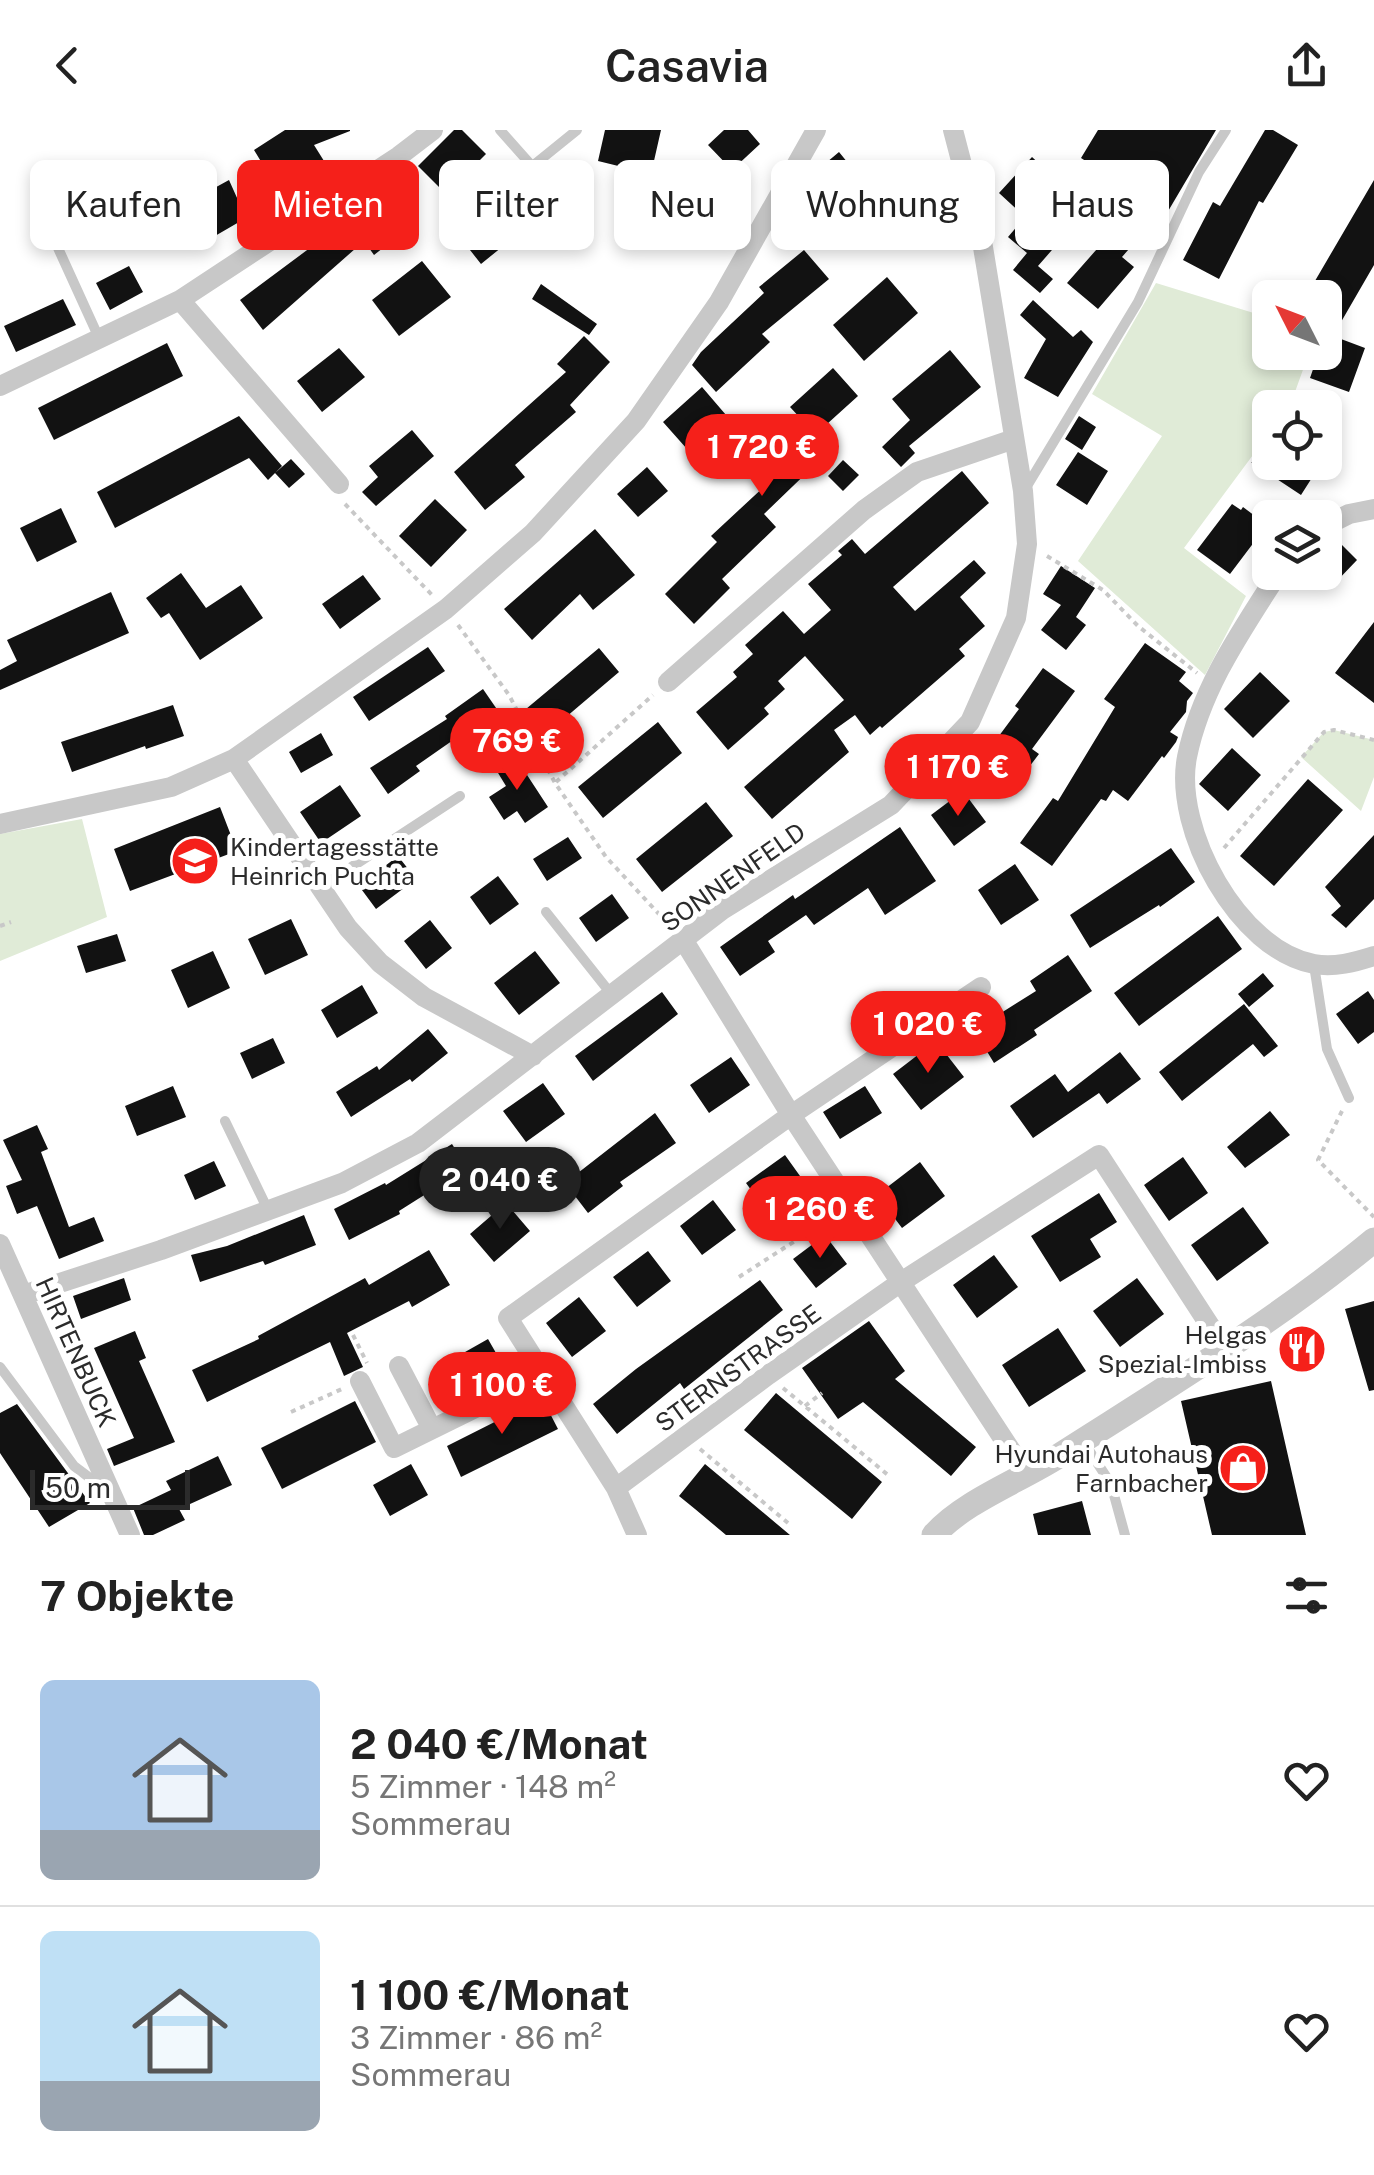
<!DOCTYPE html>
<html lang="de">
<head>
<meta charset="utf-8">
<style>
	body { margin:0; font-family:"Public Sans",sans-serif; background:#f6f6f6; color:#222; height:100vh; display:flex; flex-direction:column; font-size:38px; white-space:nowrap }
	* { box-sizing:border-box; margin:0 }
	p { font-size:32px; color:#767676 }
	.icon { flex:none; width:55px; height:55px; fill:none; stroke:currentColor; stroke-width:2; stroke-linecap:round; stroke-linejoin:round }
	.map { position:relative; height:1405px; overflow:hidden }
	.drawer { display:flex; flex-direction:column; background:#fff; flex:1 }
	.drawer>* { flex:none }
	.hud { position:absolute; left:30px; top:30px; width:1315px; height:90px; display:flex; gap:20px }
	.needle { width:65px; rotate:312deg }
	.tools { position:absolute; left:1252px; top:150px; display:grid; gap:20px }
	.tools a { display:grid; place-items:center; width:90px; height:90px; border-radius:15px; background:#fff; box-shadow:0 5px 15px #0003; font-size:50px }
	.scale { position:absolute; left:30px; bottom:25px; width:160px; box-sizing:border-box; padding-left:10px; border:5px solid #2b2b2b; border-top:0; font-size:28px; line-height:35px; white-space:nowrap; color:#2b2b2b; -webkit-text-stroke:8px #fff; paint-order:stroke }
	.price { position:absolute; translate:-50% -85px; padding:0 22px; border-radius:35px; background:#f5201a; color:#fff; font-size:32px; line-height:65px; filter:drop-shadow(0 2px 5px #0008) }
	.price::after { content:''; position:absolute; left:50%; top:60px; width:30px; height:22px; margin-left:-15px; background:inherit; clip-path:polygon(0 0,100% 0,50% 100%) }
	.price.selected { background:#222; color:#fff }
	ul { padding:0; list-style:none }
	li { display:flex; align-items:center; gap:30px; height:250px; padding:0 40px }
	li+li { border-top:2px solid #e0e0e0 }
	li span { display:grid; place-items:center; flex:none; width:280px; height:200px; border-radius:15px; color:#555 }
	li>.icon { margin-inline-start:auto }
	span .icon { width:120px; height:120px; fill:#fffc; stroke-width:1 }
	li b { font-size:42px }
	h2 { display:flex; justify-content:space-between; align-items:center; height:120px; padding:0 40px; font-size:42px }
	.tag { padding:0 35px; border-radius:15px; background:#fff; box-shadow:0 5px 15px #0003; font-size:35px; line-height:90px }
	.tag.selected { background:#f5201a; color:#fff }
	header { display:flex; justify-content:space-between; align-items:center; height:130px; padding:0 40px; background:#fff; font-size:45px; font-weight:600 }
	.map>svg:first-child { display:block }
	.green { fill:#e0ebd7 }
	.building { fill:#121212 }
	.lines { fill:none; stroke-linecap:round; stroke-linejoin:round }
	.path { stroke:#c8c8c8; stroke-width:4; stroke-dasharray:5 5; stroke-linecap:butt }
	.service { stroke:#c8c8c8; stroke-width:10 }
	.minor { stroke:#c8c8c8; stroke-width:20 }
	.tertiary { stroke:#c8c8c8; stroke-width:25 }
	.labels { text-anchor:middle; stroke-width:10; stroke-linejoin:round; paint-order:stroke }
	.poi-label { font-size:25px; fill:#2b2b2b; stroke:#fff; text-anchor:end }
	.street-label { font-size:25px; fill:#2b2b2b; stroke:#fff }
</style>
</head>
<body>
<header><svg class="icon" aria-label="back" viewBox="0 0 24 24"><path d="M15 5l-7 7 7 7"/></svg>Casavia<svg class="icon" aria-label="share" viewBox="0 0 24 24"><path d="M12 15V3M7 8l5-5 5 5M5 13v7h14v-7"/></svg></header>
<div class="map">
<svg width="1374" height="1405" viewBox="0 0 1374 1405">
	<rect width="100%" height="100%" fill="#fff"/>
	<path class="green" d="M 1156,153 L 1270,188 L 1270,222 L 1309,223 L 1291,273 L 1287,277 L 1270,278 L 1270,302 L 1184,418 L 1246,466 L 1205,545 L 1078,431 L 1162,306 L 1092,264 Z
		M 1334,600 L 1374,610 L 1374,647 L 1361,681 L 1301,627 L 1324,602 Z
		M 82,689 L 107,787 L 0,831 L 0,704 Z"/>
	<path class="building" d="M 285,0 L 350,0 L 350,1 L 314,15 L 324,31 L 279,61 L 254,20 Z
		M 454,0 L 462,0 L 486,24 L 446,64 L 418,36 Z
		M 605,0 L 661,0 L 651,44 L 598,31 Z
		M 724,0 L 748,0 L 760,14 L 732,40 L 708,15 Z
		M 1098,0 L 1216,0 L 1167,83 L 1081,28 Z
		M 1265,0 L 1273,0 L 1298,15 L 1263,73 L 1259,71 L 1219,149 L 1183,130 L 1213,72 L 1220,76 Z
		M 839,22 L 861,49 L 829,74 L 808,48 Z
		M 1032,27 L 1046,40 L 1042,44 L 1086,81 L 1038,136 L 1053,149 L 1040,163 L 1013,140 L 1027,123 L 1008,107 L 1025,87 L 999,63 Z
		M 930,43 L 949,66 L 920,91 L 901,69 Z
		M 229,50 L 246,88 L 196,117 L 178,78 Z
		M 1374,50 L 1374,135 L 1341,192 L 1325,183 L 1325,168 L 1305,168 Z
		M 79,51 L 91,78 L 65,90 L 53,63 Z
		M 385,62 L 411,96 L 374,125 L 364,111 L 263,200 L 240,170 Z
		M 493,77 L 513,108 L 481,134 L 459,106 Z
		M 1109,89 L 1135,112 L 1122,127 L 1134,137 L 1098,179 L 1067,153 L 1104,111 L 1096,104 Z
		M 804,120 L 829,149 L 762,204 L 770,212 L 716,262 L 692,235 L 701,222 L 764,163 L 759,157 Z
		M 422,131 L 451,167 L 399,206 L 372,170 Z
		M 129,136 L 143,162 L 110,180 L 96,153 Z
		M 887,147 L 918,183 L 864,231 L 833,195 Z
		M 541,154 L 597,194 L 589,205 L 532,169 Z
		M 63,169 L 76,195 L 16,222 L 4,196 Z
		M 1033,170 L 1073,207 L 1081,200 L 1093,212 L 1058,267 L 1024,248 L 1046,209 L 1020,185 Z
		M 1325,203 L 1365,218 L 1349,262 L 1310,248 L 1319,222 L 1325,222 Z
		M 584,206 L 610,232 L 570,275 L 576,282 L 515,335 L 525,347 L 485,380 L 454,342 L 566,242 L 557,234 Z
		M 167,213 L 183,246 L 54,310 L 38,278 Z
		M 339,218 L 365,247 L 322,282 L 297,251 Z
		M 950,220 L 981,257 L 909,316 L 915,323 L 901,337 L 882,317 L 910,290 L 892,269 Z
		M 833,238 L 858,266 L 806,313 L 821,329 L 764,384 L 776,397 L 722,449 L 730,458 L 694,494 L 665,464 L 717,412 L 711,406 L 769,352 L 755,337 L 802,290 L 790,277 Z
		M 702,257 L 726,285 L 687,319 L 663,292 Z
		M 239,286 L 282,336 L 268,350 L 249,328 L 115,398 L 97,362 Z
		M 1079,286 L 1096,297 L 1082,320 L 1065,309 Z
		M 412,300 L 434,326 L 376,376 L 362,362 L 378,347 L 369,336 Z
		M 1078,322 L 1108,341 L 1087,375 L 1056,355 Z
		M 291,329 L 305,344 L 289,358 L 275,343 Z
		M 843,330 L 859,345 L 843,361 L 828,346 Z
		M 1251,332 L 1322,332 L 1301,365 Z
		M 647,337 L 668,361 L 638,387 L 617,364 Z
		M 962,341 L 989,373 L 893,457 L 915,481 L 974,430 L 986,443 L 960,467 L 985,496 L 959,519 L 965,526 L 882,598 L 880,596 L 870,605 L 855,585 L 834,600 L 849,622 L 772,689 L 744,657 L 844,570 L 805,526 L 778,551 L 785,559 L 764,578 L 769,584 L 728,620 L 696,582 L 737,547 L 733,542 L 753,524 L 745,515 L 783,481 L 804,504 L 831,480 L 808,454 L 842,425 L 838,421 L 852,409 L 865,424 Z
		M 435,369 L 467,400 L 431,437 L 399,406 Z
		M 1232,374 L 1241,380 L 1243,377 L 1267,395 L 1230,444 L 1197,420 Z
		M 61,378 L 77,412 L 37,432 L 20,398 Z
		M 595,399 L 635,445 L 593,480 L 580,464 L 532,510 L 504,479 Z
		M 1338,411 L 1357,430 L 1334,454 L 1325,445 L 1325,424 Z
		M 1061,436 L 1095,458 L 1076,487 L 1086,495 L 1066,520 L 1041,500 L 1061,475 L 1043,464 Z
		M 181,443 L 206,478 L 241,455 L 263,488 L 200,530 L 169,483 L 161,488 L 146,468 Z
		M 363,445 L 381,469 L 340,499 L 322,474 Z
		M 111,462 L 129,503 L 0,560 L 0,540 L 17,531 L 7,510 Z
		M 1374,492 L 1374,573 L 1335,543 Z
		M 1145,513 L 1186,542 L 1179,551 L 1193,563 L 1187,571 L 1186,582 L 1170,602 L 1178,607 L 1176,612 L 1164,628 L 1162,626 L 1128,671 L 1113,660 L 1106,671 L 1101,669 L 1052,736 L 1020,713 L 1053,668 L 1058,671 L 1115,577 L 1104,569 Z
		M 428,517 L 445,541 L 369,591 L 353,567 Z
		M 599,518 L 619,542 L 546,604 L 526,579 Z
		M 1043,538 L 1075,561 L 1032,619 L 1039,624 L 1007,666 L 973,641 L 1019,579 L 1015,576 Z
		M 1260,542 L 1290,571 L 1253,608 L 1224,579 Z
		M 483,559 L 505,591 L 467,617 L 459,606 L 416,636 L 420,641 L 388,664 L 370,638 L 447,589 L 445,586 Z
		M 173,575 L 184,606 L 146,619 L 145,616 L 72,642 L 61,612 Z
		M 658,592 L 682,623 L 603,688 L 578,657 Z
		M 321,603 L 333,625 L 301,643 L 289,622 Z
		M 1232,618 L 1261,645 L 1228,681 L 1199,654 Z
		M 514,625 L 548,677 L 525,693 L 517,681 L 504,690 L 489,667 L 506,656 L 495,638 Z
		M 1308,649 L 1343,680 L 1274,756 L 1240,726 Z
		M 340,655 L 361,686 L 321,713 L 300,682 Z
		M 963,661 L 986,692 L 954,716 L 931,685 Z
		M 706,672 L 733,706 L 662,762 L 636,729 Z
		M 220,677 L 237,721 L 130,761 L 114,719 Z
		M 900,697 L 936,751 L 885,785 L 868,758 L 814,795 L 806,785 L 768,811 L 775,822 L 740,846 L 720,817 L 793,765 L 795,769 Z
		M 1374,705 L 1374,769 L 1346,798 L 1331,785 L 1341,776 L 1325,757 Z
		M 568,707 L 582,728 L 547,751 L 533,729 Z
		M 1171,718 L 1195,752 L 1160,777 L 1159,775 L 1090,818 L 1070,785 Z
		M 398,726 L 416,749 L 376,779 L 359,756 Z
		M 1015,734 L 1039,770 L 1001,795 L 978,760 Z
		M 498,746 L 519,774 L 490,795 L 470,767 Z
		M 612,764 L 629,788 L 596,812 L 579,788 Z
		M 1218,786 L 1242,819 L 1139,896 L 1114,863 Z
		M 291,789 L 308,825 L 265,845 L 248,809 Z
		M 430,790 L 452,818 L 426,839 L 404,811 Z
		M 117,804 L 126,831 L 86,843 L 77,816 Z
		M 213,821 L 230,858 L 188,878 L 171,840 Z
		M 535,821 L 560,853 L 519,885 L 494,853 Z
		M 1068,825 L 1092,861 L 1034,900 L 1037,905 L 994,933 L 974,900 L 1036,861 L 1030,851 Z
		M 1263,843 L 1274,856 L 1249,877 L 1238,864 Z
		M 362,855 L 378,883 L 337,908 L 321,880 Z
		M 1368,861 L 1374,870 L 1374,902 L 1358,914 L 1336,884 Z
		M 662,862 L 678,884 L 593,951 L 575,926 Z
		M 1244,874 L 1278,916 L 1264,927 L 1253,914 L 1182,971 L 1159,942 Z
		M 428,899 L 448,923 L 412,952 L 410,949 L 351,987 L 336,962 L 377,936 L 379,940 Z
		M 273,908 L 285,933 L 252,949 L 240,923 Z
		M 936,911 L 964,947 L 921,980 L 893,944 Z
		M 1120,922 L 1141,949 L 1107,974 L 1099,963 L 1033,1008 L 1010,976 L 1055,944 L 1068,962 Z
		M 731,927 L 750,955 L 709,983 L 690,955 Z
		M 543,953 L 565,984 L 526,1012 L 503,981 Z
		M 173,956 L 186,987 L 137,1006 L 125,976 Z
		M 865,956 L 882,983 L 840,1009 L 823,982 Z
		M 1270,981 L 1290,1005 L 1245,1038 L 1227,1017 Z
		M 655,983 L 676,1013 L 620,1052 L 623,1056 L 588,1083 L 565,1053 Z
		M 37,995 L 48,1019 L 41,1022 L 69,1097 L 94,1087 L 104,1111 L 59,1129 L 37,1076 L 17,1084 L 6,1056 L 22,1050 L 3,1010 Z
		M 452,1014 L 467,1038 L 399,1081 L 400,1084 L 349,1110 L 334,1079 L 385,1053 L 386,1055 Z
		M 785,1025 L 805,1053 L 767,1082 L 746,1053 Z
		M 1183,1027 L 1208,1063 L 1169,1091 L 1144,1055 Z
		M 214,1031 L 226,1056 L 195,1070 L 184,1045 Z
		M 920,1032 L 945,1066 L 902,1098 L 877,1065 Z
		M 1099,1063 L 1117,1092 L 1090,1109 L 1101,1127 L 1060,1152 L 1031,1106 Z
		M 713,1070 L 736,1100 L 702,1125 L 680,1096 Z
		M 506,1073 L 530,1101 L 494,1132 L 470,1104 Z
		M 1243,1077 L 1269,1113 L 1217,1151 L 1191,1115 Z
		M 304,1085 L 316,1115 L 265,1135 L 263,1131 L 200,1152 L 191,1125 L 227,1116 Z
		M 825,1105 L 847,1134 L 816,1158 L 793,1129 Z
		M 429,1120 L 450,1155 L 412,1177 L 409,1171 L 347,1203 L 363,1237 L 344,1246 L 330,1212 L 207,1272 L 192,1240 L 259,1209 L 258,1206 L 365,1148 L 369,1155 Z
		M 648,1121 L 671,1151 L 637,1177 L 613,1147 Z
		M 994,1125 L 1018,1157 L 977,1188 L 953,1155 Z
		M 124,1148 L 131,1170 L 81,1189 L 73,1166 Z
		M 1137,1148 L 1164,1184 L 1120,1217 L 1093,1181 Z
		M 760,1150 L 783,1180 L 684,1259 L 680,1253 L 617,1304 L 593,1274 L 636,1239 Z
		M 579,1167 L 606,1201 L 572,1227 L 546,1193 Z
		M 1374,1171 L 1374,1260 L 1369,1261 L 1345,1179 Z
		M 869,1191 L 905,1241 L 895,1249 L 976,1317 L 951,1346 L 863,1272 L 838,1289 L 802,1238 Z
		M 1058,1198 L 1086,1241 L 1029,1277 L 1002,1235 Z
		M 135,1201 L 146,1228 L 139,1231 L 175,1312 L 114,1336 L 107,1319 L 134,1308 L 94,1218 Z
		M 488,1209 L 504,1237 L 474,1254 L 458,1226 Z
		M 1271,1251 L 1306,1405 L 1212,1405 L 1181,1271 Z
		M 776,1263 L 882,1352 L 852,1389 L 744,1300 Z
		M 542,1268 L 558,1299 L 461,1347 L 447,1316 Z
		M 355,1271 L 376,1312 L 282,1359 L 261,1318 Z
		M 17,1274 L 90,1373 L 49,1397 L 0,1323 L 0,1283 Z
		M 218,1326 L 232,1355 L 179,1379 L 185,1390 L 153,1405 L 144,1405 L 133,1378 L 171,1360 L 166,1351 Z
		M 411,1334 L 428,1365 L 390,1386 L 373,1355 Z
		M 705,1334 L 753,1374 L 790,1405 L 726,1405 L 695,1379 L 679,1366 Z
		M 1082,1371 L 1091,1405 L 1038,1405 L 1033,1384 Z"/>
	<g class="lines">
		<path class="path" d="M 345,374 L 432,465
			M 1047,426 L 1103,460 L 1138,496 L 1197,543
			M 458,495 L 509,565 L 555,653 L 606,727 L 670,796
			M 556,652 L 653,565
			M 1224,718 L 1324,602 L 1334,600 L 1374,610
			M 0,796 L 11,792
			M 1342,981 L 1318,1030 L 1374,1087
			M 739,1147 L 834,1086
			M 353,1205 L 367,1233
			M 783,1258 L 888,1345
			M 805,1276 L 822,1263
			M 291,1282 L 342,1259
			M 700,1319 L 788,1393"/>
		<path class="service" d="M 500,0 L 532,36 L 548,90
			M 493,68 L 577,0
			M 58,118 L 99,208
			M 1024,361 L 1138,172 L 1199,42 L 1226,0
			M 321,757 L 460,666
			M 546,782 L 612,865
			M 1314,835 L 1327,919 L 1349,968
			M 225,991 L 268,1080
			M 0,1237 L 74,1336 L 106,1360
			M 1083,1311 L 1111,1354 L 1125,1405"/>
		<path class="minor" d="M 180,170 L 339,354
			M 0,256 L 180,170 L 399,26 L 433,0
			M 1325,396 L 1349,384 L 1374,379
			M 1279,442 C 1242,500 1201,558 1187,627 C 1173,699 1238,820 1314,834 C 1334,838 1355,832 1374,826
			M 668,552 L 864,380 L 917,342 L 1014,309
			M 234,629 L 348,798 L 380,833 L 424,867 L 533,926
			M 0,694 L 171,657 L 234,629 L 446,479 L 533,403 L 636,291 L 719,172 L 816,0
			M 684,811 L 791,985 L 1027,1345
			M 0,1114 L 130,1405
			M 23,1165 L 161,1120 L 342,1053 L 418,1013 L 722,780 L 891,675 L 970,592 L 1016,488 L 1027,414 L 1023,361 L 982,111 L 953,0
			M 399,1236 L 432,1299
			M 360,1251 L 394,1318 L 542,1245
			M 616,1358 L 768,1245 L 901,1152 L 1099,1025 L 1225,1219
			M 637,1405 L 616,1358 L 508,1188 L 791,985 L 981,857"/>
		<path class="tertiary" d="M 934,1405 C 963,1372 1019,1351 1057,1327 C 1165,1258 1275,1192 1374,1110"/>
	</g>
	<defs>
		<g id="school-disc" transform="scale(2.5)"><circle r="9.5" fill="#f5201a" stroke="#fff"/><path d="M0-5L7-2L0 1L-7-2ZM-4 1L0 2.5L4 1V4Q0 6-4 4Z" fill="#fff"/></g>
		<g id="restaurant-disc" transform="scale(2.5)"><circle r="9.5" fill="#f5201a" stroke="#fff"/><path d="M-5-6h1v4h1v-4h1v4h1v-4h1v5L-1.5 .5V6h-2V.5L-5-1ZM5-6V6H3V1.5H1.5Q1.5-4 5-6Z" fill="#fff"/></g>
		<g id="shop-disc" transform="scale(2.5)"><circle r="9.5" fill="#f5201a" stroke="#fff"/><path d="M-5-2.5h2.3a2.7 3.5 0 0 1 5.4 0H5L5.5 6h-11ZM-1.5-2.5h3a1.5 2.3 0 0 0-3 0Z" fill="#fff"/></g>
	</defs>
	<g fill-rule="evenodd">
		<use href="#school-disc" x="195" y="731"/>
		<use href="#restaurant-disc" x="1302" y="1219"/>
		<use href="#shop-disc" x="1243" y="1338"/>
	</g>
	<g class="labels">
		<g class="poi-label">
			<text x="230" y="726" text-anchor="start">Kindertagesstätte<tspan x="230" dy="29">Heinrich Puchta</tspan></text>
			<text x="1267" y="1214">Helgas<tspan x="1267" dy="29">Spezial-Imbiss</tspan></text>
			<text x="1208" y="1333">Hyundai Autohaus<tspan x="1208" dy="29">Farnbacher</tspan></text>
		</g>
		<g class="street-label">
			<text transform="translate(733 747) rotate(-35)" y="9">SONNENFELD</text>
			<text transform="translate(76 1222) rotate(66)" y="9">HIRTENBUCK</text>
			<text transform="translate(738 1238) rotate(-36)" y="9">STERNSTRASSE</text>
		</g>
	</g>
</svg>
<div class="tools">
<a><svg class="needle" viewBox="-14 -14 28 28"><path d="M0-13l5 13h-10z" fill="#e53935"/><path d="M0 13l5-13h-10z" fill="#767676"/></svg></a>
<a><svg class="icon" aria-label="locate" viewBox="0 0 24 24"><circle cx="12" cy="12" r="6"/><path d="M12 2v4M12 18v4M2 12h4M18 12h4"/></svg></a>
<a><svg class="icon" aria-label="layers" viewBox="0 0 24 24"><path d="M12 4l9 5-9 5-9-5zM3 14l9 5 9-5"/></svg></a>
</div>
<div class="scale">50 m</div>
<b class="price" style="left:762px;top:369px">1 720 €</b>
<b class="price" style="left:517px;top:663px">769 €</b>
<b class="price" style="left:958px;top:689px">1 170 €</b>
<b class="price" style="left:928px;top:946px">1 020 €</b>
<b class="price selected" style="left:500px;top:1102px">2 040 €</b>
<b class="price" style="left:820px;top:1131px">1 260 €</b>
<b class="price" style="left:502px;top:1307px">1 100 €</b>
<div class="hud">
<a class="tag">Kaufen</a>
<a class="tag selected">Mieten</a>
<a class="tag">Filter</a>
<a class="tag">Neu</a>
<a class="tag">Wohnung</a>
<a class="tag">Haus</a>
</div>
</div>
<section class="drawer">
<h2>7 Objekte<svg class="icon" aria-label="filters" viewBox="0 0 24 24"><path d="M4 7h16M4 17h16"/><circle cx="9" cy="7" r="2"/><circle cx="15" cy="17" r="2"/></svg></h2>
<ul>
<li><span style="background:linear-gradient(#a9c7e8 75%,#9aa5b1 0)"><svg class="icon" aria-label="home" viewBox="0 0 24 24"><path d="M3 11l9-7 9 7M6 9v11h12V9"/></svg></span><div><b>2 040 €/Monat</b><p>5 Zimmer · 148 m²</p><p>Sommerau</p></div><svg class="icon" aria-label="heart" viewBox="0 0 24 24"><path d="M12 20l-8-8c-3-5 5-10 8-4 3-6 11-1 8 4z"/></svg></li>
<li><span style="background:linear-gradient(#bfe0f5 75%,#9aa5b1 0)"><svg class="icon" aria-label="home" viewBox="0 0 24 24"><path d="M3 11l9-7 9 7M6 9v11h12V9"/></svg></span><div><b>1 100 €/Monat</b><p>3 Zimmer · 86 m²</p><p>Sommerau</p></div><svg class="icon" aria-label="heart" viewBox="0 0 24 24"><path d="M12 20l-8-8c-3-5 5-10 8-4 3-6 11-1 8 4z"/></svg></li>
</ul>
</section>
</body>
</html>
